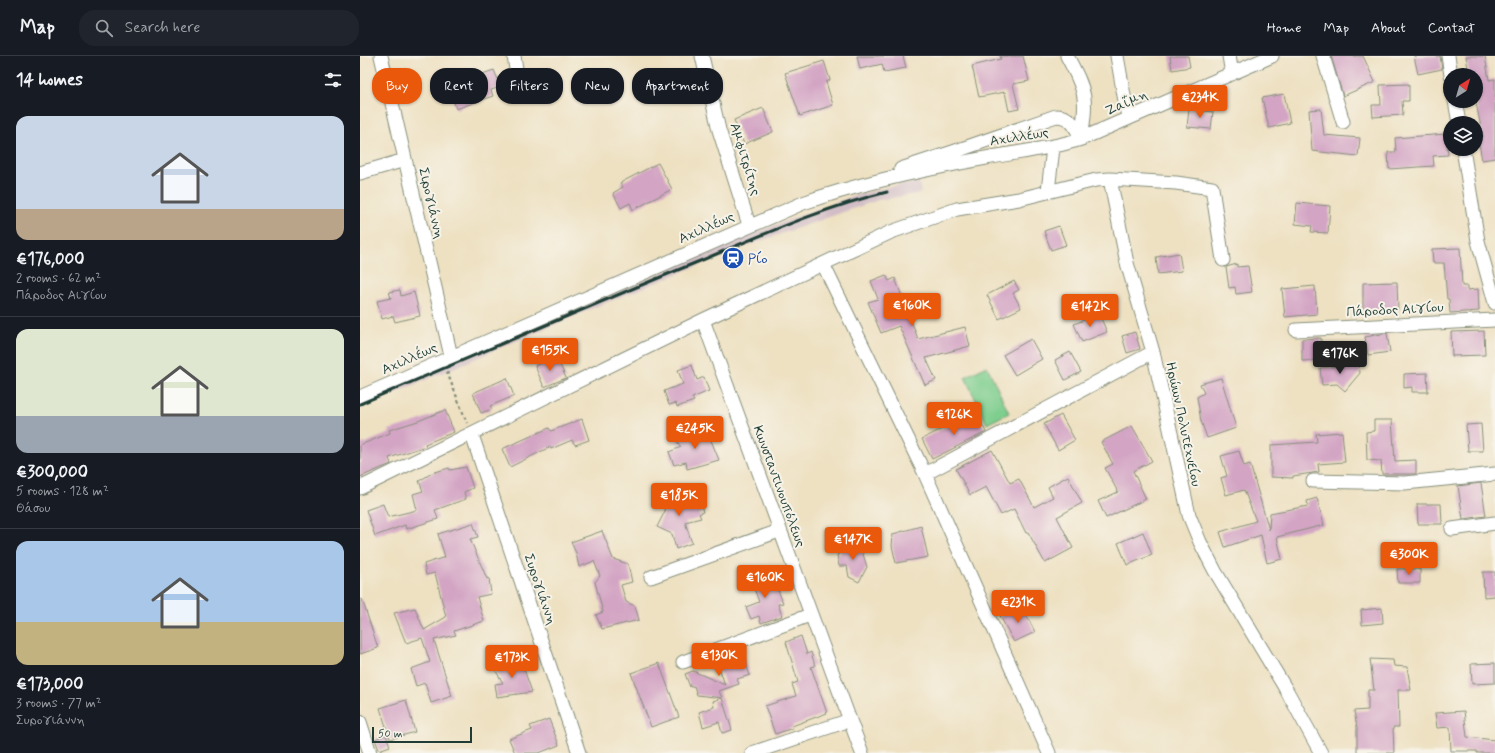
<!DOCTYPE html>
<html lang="en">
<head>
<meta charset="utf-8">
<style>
	body { margin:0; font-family:Mynerve,sans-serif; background:#20242c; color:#f1f3f6; height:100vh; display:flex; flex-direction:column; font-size:15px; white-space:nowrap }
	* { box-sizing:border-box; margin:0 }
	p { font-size:13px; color:#9ea1a6 }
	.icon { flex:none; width:22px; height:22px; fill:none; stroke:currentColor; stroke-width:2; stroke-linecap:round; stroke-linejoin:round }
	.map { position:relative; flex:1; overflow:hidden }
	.details { display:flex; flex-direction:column; background:#171b24; width:360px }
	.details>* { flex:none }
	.top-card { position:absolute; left:12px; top:12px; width:380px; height:36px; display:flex; gap:8px }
	.needle { width:26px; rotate:37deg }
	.controls { position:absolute; left:1083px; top:12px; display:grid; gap:8px }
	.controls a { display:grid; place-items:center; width:40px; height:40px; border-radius:50%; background:#171b24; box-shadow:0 1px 3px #0004; font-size:20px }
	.scale { position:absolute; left:12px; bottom:10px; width:100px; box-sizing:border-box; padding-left:4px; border:2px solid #1f3d34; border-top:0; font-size:11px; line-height:14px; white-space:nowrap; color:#1f3d34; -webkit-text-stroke:3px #f7f3e8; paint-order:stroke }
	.price { position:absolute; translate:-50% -34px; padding:0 9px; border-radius:4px; background:#ea580c; color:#fff; font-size:13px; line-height:26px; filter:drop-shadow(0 1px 2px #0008) }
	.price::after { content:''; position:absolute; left:50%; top:24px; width:12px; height:9px; margin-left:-6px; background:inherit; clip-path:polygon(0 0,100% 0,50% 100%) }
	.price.on { background:#222; color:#fff }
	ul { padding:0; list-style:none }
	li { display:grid; align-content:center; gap:8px; height:212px; padding:0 16px }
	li+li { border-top:1px solid #363941 }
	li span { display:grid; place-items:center; height:124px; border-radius:12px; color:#555 }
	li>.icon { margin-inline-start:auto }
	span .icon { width:72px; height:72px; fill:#fffc; stroke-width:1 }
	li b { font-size:17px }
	h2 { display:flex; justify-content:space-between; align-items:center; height:48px; padding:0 16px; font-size:17px }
	.chip { padding:0 14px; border-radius:16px; background:#171b24; box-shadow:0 1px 3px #0004; font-size:14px; line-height:36px }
	.chip.on { background:#ea580c; color:#fff }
	header { display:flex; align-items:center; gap:24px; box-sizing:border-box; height:56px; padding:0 20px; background:#171b24; border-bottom:1px solid #363941 }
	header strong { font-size:19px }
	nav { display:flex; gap:22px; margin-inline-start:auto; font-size:14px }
	.search { width:280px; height:36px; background:#20242c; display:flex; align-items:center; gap:10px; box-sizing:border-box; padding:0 14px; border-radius:16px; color:#9ea1a6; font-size:15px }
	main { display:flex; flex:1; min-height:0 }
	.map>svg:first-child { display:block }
	.industrial { fill:#d2bdc6 }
	.green { fill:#7ece8e; stroke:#4e8661 }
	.building { fill:#d3a4c4 }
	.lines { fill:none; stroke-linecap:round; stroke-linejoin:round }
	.minor-casing { stroke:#868f7b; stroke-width:15 }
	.path { stroke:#868f7b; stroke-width:2.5; stroke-dasharray:3 3; stroke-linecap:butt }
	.minor { stroke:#fff; stroke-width:13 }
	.rail { stroke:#1f3d34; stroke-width:3 }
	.labels { text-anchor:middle; stroke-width:4; stroke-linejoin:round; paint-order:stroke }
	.street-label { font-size:14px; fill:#1f3d34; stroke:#f7f3e8 }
	.transit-label { font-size:14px; fill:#164399; stroke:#f7f3e8; text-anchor:start }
</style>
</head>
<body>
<header>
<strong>Map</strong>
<div class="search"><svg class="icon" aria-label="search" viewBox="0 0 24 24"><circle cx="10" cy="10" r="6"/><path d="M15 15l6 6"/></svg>Search here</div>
<nav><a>Home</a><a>Map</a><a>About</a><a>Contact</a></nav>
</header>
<main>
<section class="details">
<h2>14 homes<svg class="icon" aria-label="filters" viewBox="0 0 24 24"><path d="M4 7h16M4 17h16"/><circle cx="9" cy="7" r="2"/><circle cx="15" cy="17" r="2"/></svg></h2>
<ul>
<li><span style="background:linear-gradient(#c9d6e8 75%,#b9a48a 0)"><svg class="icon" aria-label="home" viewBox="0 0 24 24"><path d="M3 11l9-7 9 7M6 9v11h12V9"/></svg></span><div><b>€176,000</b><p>2 rooms · 62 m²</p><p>Πάροδος Αιγίου</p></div></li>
<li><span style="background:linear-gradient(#dfe7d0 70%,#9aa5b1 0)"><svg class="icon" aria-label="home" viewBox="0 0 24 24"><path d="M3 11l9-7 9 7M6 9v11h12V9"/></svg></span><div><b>€300,000</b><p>5 rooms · 128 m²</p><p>Θάσου</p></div></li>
<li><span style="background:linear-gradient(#a9c7e8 65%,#c2b280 0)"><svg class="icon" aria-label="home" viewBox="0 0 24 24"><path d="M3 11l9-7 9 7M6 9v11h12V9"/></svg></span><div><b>€173,000</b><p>3 rooms · 77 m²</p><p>Συρογιάννη</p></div></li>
</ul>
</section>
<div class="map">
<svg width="1135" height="697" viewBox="0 0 1135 697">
	<rect width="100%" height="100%" fill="#f7f3e8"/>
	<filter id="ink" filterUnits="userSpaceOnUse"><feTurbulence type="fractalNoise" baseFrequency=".025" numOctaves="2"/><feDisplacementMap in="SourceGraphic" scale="8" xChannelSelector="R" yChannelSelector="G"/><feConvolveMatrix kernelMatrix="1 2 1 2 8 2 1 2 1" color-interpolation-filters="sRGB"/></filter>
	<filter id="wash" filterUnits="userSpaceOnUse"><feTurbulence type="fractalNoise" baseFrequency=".012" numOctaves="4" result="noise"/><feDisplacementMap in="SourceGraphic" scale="16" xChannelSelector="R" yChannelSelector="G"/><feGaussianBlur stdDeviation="0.9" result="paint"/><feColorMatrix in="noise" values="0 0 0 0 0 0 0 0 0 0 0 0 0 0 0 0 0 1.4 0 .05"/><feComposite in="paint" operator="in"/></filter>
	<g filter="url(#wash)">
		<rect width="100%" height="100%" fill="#eee1c2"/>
		<path class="industrial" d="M 559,126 L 561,137 L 518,144 L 389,189 L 233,252 L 0,352 L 0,344 L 381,182 L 493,140 L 528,131 Z"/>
		<path class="green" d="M 627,310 L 649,357 L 627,368 L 605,321 Z"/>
		<g id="blocks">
			<path class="building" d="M 497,0 L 543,0 L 546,12 L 524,16 L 522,8 L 500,13 Z
				M 640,0 L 663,0 L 669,25 L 653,28 L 659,53 L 649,55 L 645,36 L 619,41 L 612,10 L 641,3 Z
				M 810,0 L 828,0 L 830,11 L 812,14 Z
				M 971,0 L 1003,0 L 1015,26 L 983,40 Z
				M 1054,0 L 1080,0 L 1082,13 L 1058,18 Z
				M 1106,0 L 1125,0 L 1129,24 L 1135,23 L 1135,102 L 1122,104 L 1118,82 L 1123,81 L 1116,47 L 1116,19 L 1109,19 Z
				M 464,5 L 470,24 L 466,26 L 473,49 L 440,60 L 425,17 Z
				M 134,14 L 141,31 L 131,34 L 133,40 L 96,53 L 90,34 L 95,33 L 93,28 Z
				M 1049,28 L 1049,45 L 1042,45 L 1043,59 L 1013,61 L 1012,49 L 1021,49 L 1020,29 Z
				M 924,38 L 930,67 L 909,72 L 902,42 Z
				M 403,52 L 413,76 L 384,88 L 374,64 Z
				M 829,53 L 853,56 L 851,73 L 827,71 Z
				M 961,53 L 964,79 L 1000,82 L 998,100 L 952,95 L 949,54 Z
				M 1086,78 L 1088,99 L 1073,100 L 1074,110 L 1029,113 L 1028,96 L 1036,96 L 1035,82 Z
				M 298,107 L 312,133 L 273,154 L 270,147 L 261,152 L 253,137 L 263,131 L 260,127 Z
				M 937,147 L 970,150 L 968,177 L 951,176 L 952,170 L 935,168 Z
				M 699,170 L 706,189 L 691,194 L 684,175 Z
				M 1100,192 L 1102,230 L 1107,230 L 1107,234 L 1118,233 L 1119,255 L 1090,257 L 1089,243 L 1087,243 L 1084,207 L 1073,207 L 1072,193 Z
				M 819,197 L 822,215 L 798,218 L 796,201 Z
				M 877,208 L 877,211 L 888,210 L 892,236 L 876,238 L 875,231 L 869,232 L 866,211 Z
				M 526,219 L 529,225 L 535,222 L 558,283 L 605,271 L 610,290 L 566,302 L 576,324 L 565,329 L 539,270 L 521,277 L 508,246 L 518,243 L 511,225 Z
				M 654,225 L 659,234 L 653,237 L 661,252 L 639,263 L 627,239 Z
				M 1037,226 L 1038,254 L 1003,255 L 1003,227 Z
				M 955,230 L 957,258 L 925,261 L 922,233 Z
				M 40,234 L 41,240 L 54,236 L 60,260 L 35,266 L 33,260 L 22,263 L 17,245 L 31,242 L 29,236 Z
				M 739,258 L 747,276 L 722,286 L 714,268 Z
				M 1124,275 L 1125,299 L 1092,300 L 1091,276 Z
				M 775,276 L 780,293 L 767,297 L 762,280 Z
				M 1027,277 L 1030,296 L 1008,299 L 1005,281 Z
				M 961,282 L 961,304 L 942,305 L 942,283 Z
				M 671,283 L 682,303 L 655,319 L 643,299 Z
				M 710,296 L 721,316 L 705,324 L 695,304 Z
				M 196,300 L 206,322 L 184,331 L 175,310 Z
				M 999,308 L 1000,317 L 985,335 L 977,328 L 962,329 L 960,312 Z
				M 332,309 L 337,324 L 344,321 L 349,335 L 332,342 L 334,345 L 317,351 L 316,347 L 309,349 L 304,335 L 323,328 L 318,314 Z
				M 1067,317 L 1068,336 L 1052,336 L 1052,331 L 1044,332 L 1044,318 Z
				M 147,322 L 154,340 L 130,350 L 132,353 L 121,357 L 113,337 Z
				M 861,322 L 876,372 L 847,382 L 841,365 L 837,341 L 844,337 L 840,328 Z
				M 85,354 L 94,376 L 65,388 L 66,390 L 29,402 L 31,408 L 0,421 L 0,389 L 30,377 L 29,374 L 58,365 Z
				M 616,356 L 626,376 L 572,403 L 562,383 Z
				M 701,359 L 715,384 L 698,394 L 684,368 Z
				M 222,363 L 229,384 L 215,389 L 212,384 L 191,393 L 190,391 L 150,411 L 142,393 L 189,372 L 191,375 Z
				M 1014,364 L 1032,364 L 1035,405 L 1056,404 L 1056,418 L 1022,418 L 1021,405 L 1007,404 L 1006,376 L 1014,375 Z
				M 1121,368 L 1123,395 L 1108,395 L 1106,369 Z
				M 772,370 L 792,405 L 773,415 L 786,443 L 746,462 L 738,445 L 758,436 L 745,412 L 753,408 L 741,386 Z
				M 346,372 L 359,404 L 327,413 L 326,406 L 314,409 L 309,396 L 321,391 L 316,384 Z
				M 982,376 L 985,406 L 958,408 L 959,416 L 933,420 L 933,422 L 911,421 L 911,389 L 957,386 L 956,378 Z
				M 632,394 L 650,427 L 659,423 L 674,451 L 693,441 L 688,431 L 708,420 L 722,447 L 697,461 L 713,492 L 685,507 L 668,476 L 666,477 L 654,453 L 641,459 L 626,431 L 610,439 L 596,413 Z
				M 879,395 L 884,410 L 890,408 L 909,474 L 910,457 L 948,450 L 947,445 L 957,442 L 964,469 L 917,481 L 922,503 L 907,507 L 901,479 L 865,491 L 860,476 L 896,465 L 884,434 L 866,439 L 861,422 L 867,420 L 861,400 Z
				M 106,411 L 113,432 L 104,436 L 106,443 L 75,454 L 78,463 L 46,473 L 45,469 L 15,480 L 6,454 L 23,448 L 28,461 L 57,454 L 53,438 L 63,435 L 59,425 L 72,417 L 89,412 L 90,414 Z
				M 1121,427 L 1126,460 L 1103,463 L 1098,430 Z
				M 318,434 L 321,445 L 334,441 L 335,444 L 339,443 L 343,456 L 339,458 L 341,462 L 325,466 L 332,487 L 316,493 L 312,478 L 297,471 L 305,455 L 300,440 Z
				M 1057,448 L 1081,448 L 1082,468 L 1058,468 Z
				M 113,467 L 118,481 L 110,483 L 127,523 L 129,522 L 131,538 L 117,541 L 124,565 L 94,575 L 96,579 L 74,584 L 92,640 L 71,647 L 65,627 L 56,630 L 51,613 L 70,606 L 62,582 L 46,587 L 34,557 L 55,552 L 64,574 L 86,561 L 75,517 L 66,519 L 64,508 L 85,501 L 78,478 Z
				M 561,470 L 568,501 L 536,507 L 532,490 L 533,478 Z
				M 242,475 L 253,503 L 268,508 L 272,526 L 261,529 L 266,546 L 275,550 L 279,564 L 242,573 L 236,559 L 243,556 L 235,526 L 240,520 L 234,505 L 219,511 L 216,497 L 211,486 Z
				M 783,476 L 792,499 L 767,509 L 758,487 Z
				M 487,487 L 502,495 L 507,511 L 499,526 L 489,521 L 487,510 L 479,510 L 477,499 L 481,497 L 482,489 Z
				M 1037,513 L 1060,513 L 1060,527 L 1038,527 Z
				M 406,515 L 411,528 L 413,527 L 416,534 L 418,534 L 423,547 L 418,548 L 422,560 L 401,567 L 399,560 L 391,563 L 386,551 L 399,546 L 390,521 Z
				M 1123,516 L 1135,516 L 1135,540 L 1124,541 Z
				M 2,543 L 18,592 L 0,598 L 0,544 Z
				M 662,550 L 675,576 L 654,586 L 640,560 Z
				M 1022,552 L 1023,567 L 1002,569 L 1001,554 Z
				M 441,580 L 447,598 L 451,596 L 455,610 L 451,611 L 467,657 L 432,670 L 433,672 L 415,678 L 405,650 L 436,640 L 432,628 L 438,626 L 426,586 Z
				M 382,599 L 390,619 L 377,623 L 379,628 L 359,635 L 362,642 L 337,639 L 334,630 L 330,631 L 325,618 L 333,615 L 365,629 L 357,605 Z
				M 160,602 L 172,636 L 137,641 L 135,628 L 143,627 L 134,612 Z
				M 1010,603 L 1033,604 L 1034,610 L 1047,611 L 1051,634 L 1038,634 L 1039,671 L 1033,671 L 1034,697 L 997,697 L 997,671 L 994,655 L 1008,654 L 1008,634 L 1014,634 Z
				M 299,607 L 319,661 L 291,671 L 271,617 Z
				M 1135,607 L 1135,627 L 1112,628 L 1111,608 Z
				M 362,642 L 372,674 L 362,677 L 359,666 L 343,671 L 339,656 L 354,651 L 353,645 Z
				M 46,644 L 55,676 L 30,683 L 20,652 Z
				M 1104,655 L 1107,681 L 1135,684 L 1135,697 L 1117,697 L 1117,695 L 1091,695 L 1090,671 L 1077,672 L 1075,657 Z
				M 189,663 L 199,689 L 179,697 L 155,697 L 149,683 L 172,674 L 170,670 Z
				M 26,679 L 30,690 L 19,694 L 15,683 Z"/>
		</g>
	</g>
	<g filter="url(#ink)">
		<use href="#blocks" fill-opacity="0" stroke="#868f7b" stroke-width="1"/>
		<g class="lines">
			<g class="minor-casing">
				<path id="minor" d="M 21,0 L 91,300
					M 154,0 L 156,13
					M 342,0 L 359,74 L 389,169
					M 707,0 C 727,37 727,42 721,83
					M 757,0 L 768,62
					M 869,0 L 872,18
					M 963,0 L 983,66
					M 1088,0 L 1091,19
					M 1095,45 L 1099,67
					M 1103,93 L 1118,185 L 1135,247
					M 541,113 L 593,96 L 696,60 C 711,60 716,71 721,83
					M 0,117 L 45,104
					M 750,123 L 816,127 L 852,132 L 863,204
					M 688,135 L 693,92
					M 463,208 L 565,418 L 689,697
					M 343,264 L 502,697
					M 936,274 L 1135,264
					M 0,341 L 443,147 C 500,127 566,113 626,102 C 658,96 690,93 721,83 L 912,0
					M 112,379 L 219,697
					M 565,418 L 793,296
					M 953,425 L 1045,427 L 1135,418
					M 0,432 L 343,264 L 531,176 L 597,153 L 659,143 L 736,124 L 750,123 L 767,207 L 793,296 L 829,459 L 840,486 L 855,515 L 927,635 L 961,697
					M 1092,473 L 1135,467
					M 291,521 L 419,475
					M 323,606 L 450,559
					M 0,666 L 10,697
					M 392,697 L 490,664"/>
			</g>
			<path class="path" d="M 87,316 L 107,367"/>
			<use href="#minor" class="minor"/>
			<path class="rail" d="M 0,348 C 111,301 222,253 335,207 C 398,181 461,152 527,136"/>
		</g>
	</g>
	<defs>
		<g id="station-disc" transform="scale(1.15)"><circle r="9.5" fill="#1a4fb4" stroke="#f7f3e8"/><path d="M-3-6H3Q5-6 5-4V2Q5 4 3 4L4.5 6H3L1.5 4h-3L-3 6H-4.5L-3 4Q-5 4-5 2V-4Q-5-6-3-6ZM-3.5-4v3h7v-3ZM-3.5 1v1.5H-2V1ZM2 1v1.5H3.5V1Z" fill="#fff"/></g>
	</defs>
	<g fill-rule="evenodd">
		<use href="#station-disc" x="373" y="202"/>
	</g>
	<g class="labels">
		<g class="street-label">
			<text transform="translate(766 46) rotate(-24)" y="5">Ζαΐμη</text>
			<text transform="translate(659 80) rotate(-9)" y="5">Αχιλλέως</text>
			<text transform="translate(386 103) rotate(73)" y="5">Αμφιτρίτης</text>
			<text transform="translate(72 147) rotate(77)" y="5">Σιρογιάννη</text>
			<text transform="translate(346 171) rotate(-24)" y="5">Αχιλλέως</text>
			<text transform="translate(1035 253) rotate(-3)" y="5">Πάροδος Αιγίου</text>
			<text transform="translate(49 302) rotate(-24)" y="5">Αχιλλέως</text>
			<text transform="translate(824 368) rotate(78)" y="5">Ηρώων Πολυτεχνείου</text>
			<text transform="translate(420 430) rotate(70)" y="5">Κωνσταντινουπόλεως</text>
			<text transform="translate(181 533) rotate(71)" y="5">Συρογιάννη</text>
		</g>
		<g class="transit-label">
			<text x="388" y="207">Ρίο</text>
		</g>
	</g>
</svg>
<div class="controls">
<a><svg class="needle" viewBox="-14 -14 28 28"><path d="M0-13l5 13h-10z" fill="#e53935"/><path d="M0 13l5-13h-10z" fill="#9ea1a6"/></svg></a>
<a><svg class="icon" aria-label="layers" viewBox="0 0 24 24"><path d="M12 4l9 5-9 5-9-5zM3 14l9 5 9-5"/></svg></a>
</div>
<div class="scale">50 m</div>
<b class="price" style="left:840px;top:63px">€234K</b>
<b class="price" style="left:552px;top:271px">€160K</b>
<b class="price" style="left:730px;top:272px">€142K</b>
<b class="price" style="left:190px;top:316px">€155K</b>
<b class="price on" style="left:980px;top:319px">€176K</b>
<b class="price" style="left:594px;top:380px">€126K</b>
<b class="price" style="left:335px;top:394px">€245K</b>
<b class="price" style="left:319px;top:461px">€185K</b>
<b class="price" style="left:493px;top:505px">€147K</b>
<b class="price" style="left:1049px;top:520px">€300K</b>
<b class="price" style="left:405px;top:543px">€160K</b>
<b class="price" style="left:658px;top:568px">€231K</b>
<b class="price" style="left:359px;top:621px">€130K</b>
<b class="price" style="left:152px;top:623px">€173K</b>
<div class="top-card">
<a class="chip on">Buy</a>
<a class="chip">Rent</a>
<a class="chip">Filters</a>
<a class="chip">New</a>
<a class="chip">Apartment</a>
</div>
</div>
</main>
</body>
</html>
